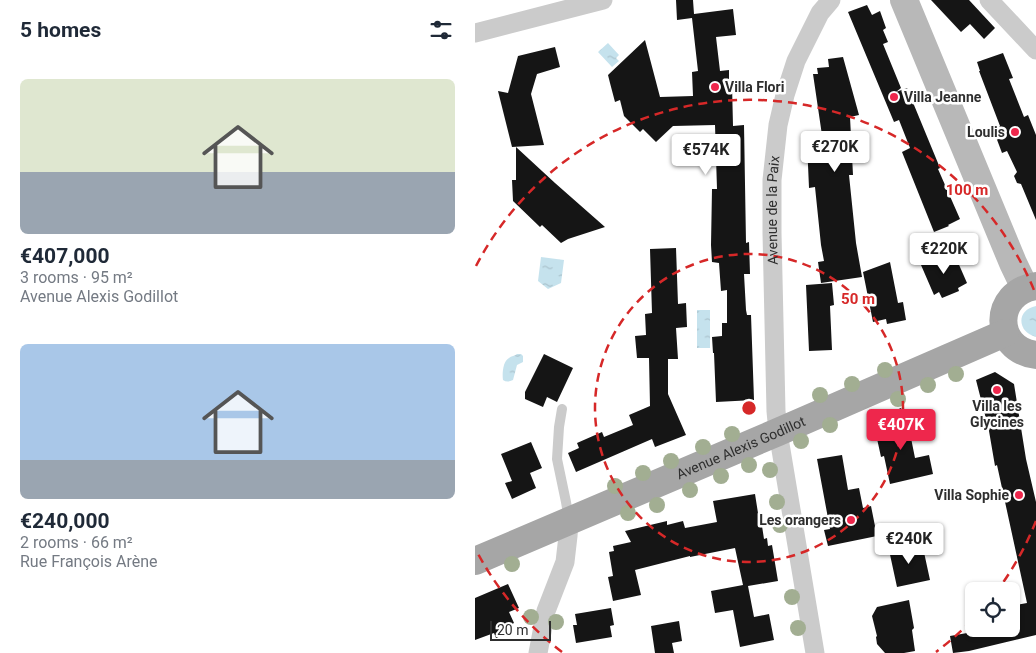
<!DOCTYPE html>
<html lang="en">
<head>
<meta charset="utf-8">
<style>
	body { margin:0; font-family:Roboto,sans-serif; background:#f6f6f7; color:#1f2937; height:100vh; display:flex; flex-direction:column; font-size:19px; white-space:nowrap }
	* { box-sizing:border-box; margin:0 }
	p { font-size:16px; color:#747a83 }
	.icon { flex:none; width:28px; height:28px; fill:none; stroke:currentColor; stroke-width:2; stroke-linecap:round; stroke-linejoin:round }
	.map { position:relative; flex:1; overflow:hidden }
	.sheet { display:flex; flex-direction:column; background:#fff; width:475px }
	.sheet>* { flex:none }
	.controls { position:absolute; left:490px; top:582px; display:grid; gap:10px }
	.controls a { display:grid; place-items:center; width:55px; height:55px; border-radius:8px; background:#fff; box-shadow:0 1px 4px #0004; font-size:25px }
	.scale { position:absolute; left:15px; bottom:12px; width:61px; box-sizing:border-box; padding-left:5px; border:2px solid #2e2e2e; border-top:0; font-size:14px; line-height:18px; white-space:nowrap; color:#2e2e2e; -webkit-text-stroke:4px #fff; paint-order:stroke }
	.price { position:absolute; translate:-50% -42px; padding:0 11px; border-radius:5px; background:#fff; color:#222; font-size:16px; line-height:32px; filter:drop-shadow(0 1px 2px #0008) }
	.price::after { content:''; position:absolute; left:50%; top:30px; width:15px; height:11px; margin-left:-8px; background:inherit; clip-path:polygon(0 0,100% 0,50% 100%) }
	.price.active { background:#ee274c; color:#fff }
	ul { padding:0; list-style:none }
	li { display:grid; align-content:center; gap:10px; height:265px; padding:0 20px }
	li span { display:grid; place-items:center; height:155px; border-radius:8px; color:#555 }
	li>.icon { margin-inline-start:auto }
	span .icon { width:90px; height:90px; fill:#fffc; stroke-width:1 }
	li b { font-size:21px }
	h2 { display:flex; justify-content:space-between; align-items:center; height:60px; padding:0 20px; font-size:21px }
	main { display:flex; flex:1; min-height:0 }
	.map>svg:first-child { display:block }
	.water { fill:url(#water-ripples) }
	.building { fill:#151515 }
	.lines { fill:none; stroke-linecap:round; stroke-linejoin:round }
	.lane { stroke:#cbcbcb; stroke-width:10 }
	.street { stroke:#cbcbcb; stroke-width:19 }
	.secondary { stroke:#b8b8b8; stroke-width:28 }
	.primary { stroke:#a6a6a6; stroke-width:28 }
	.tree { fill:#a2ae92 }
	.ring { fill:none; stroke:#d62828; stroke-width:2.5; stroke-dasharray:9 6 }
	.poi-dot { fill:#ee274c; stroke:#fff; stroke-width:2 }
	.labels { text-anchor:middle; stroke-width:5; stroke-linejoin:round; paint-order:stroke }
	.poi-label { font-size:14px; font-weight:bold; fill:#2e2e2e; stroke:#fff; text-anchor:end }
	.street-label { font-size:14px; fill:#2e2e2e; stroke:#fff }
	.centre { fill:#d62828; stroke:#fff; stroke-width:2.5 }
	.ring-label { font-size:15px; text-anchor:middle; font-weight:bold; fill:#d62828; stroke:#fff; stroke-width:5; stroke-linejoin:round; paint-order:stroke }
</style>
</head>
<body>
<main>
<section class="sheet">
<h2>5 homes<svg class="icon" aria-label="filters" viewBox="0 0 24 24"><path d="M4 7h16M4 17h16"/><circle cx="9" cy="7" r="2"/><circle cx="15" cy="17" r="2"/></svg></h2>
<ul>
<li><span style="background:linear-gradient(#dfe7d0 60%,#9aa5b1 0)"><svg class="icon" aria-label="home" viewBox="0 0 24 24"><path d="M3 11l9-7 9 7M6 9v11h12V9"/></svg></span><div><b>€407,000</b><p>3 rooms · 95 m²</p><p>Avenue Alexis Godillot</p></div></li>
<li><span style="background:linear-gradient(#a9c7e8 75%,#9aa5b1 0)"><svg class="icon" aria-label="home" viewBox="0 0 24 24"><path d="M3 11l9-7 9 7M6 9v11h12V9"/></svg></span><div><b>€240,000</b><p>2 rooms · 66 m²</p><p>Rue François Arène</p></div></li>
</ul>
</section>
<div class="map">
<svg width="561" height="653" viewBox="0 0 561 653">
	<defs>
		<pattern id="water-ripples" width="26" height="14" patternUnits="userSpaceOnUse" patternTransform="scale(1.25)"><rect width="26" height="14" fill="#c5e2ed"/><path d="M2 4q2-2 4 0t4 0M15 11q2-2 4 0t4 0" fill="none" stroke="#aac2cc"/></pattern>
	</defs>
	<rect width="100%" height="100%" fill="#fff"/>
	<path class="water" d="M 133,43 L 144,55 L 141,58 L 144,61 L 137,67 L 123,52 Z
		M 66,257 L 89,260 L 86,283 L 73,289 L 63,281 Z
		M 561,306 L 561,337 C 542,332 541,310 561,306 Z
		M 222,310 L 235,310 L 235,348 L 222,348 Z
		M 42,354 L 46,354 L 48,356 L 48,362 L 42,365 L 38,380 C 34,382 31,382 28,380 C 27,374 28,361 34,358 C 36,356 40,356 42,354 Z"/>
	<path class="building" d="M 201,0 L 218,0 L 219,14 L 258,9 L 261,35 L 241,37 L 245,71 L 254,70 L 254,84 L 257,84 L 258,126 L 269,125 L 271,243 L 274,242 L 275,274 L 269,274 L 271,310 L 272,315 L 276,315 L 279,400 L 241,402 L 239,353 L 238,353 L 237,337 L 247,336 L 247,323 L 252,323 L 252,290 L 246,291 L 244,263 L 237,262 L 236,245 L 237,189 L 242,189 L 240,125 L 198,126 L 181,142 L 168,129 L 165,132 L 149,116 L 145,100 L 140,102 L 135,83 L 133,75 L 170,40 L 185,97 L 218,96 L 217,72 L 223,71 L 217,18 L 202,20 Z
		M 456,0 L 494,0 L 520,28 L 509,39 L 495,24 L 486,32 Z
		M 392,5 L 397,15 L 405,11 L 411,28 L 408,30 L 413,42 L 408,44 L 426,88 L 421,92 L 432,88 L 465,168 L 463,169 L 485,219 L 473,225 L 474,226 L 459,232 L 427,152 L 435,148 L 424,120 L 419,122 L 373,12 Z
		M 80,47 L 85,67 L 62,74 L 56,94 L 69,145 L 37,147 L 23,91 L 33,93 L 43,56 Z
		M 528,53 L 538,78 L 534,79 L 549,117 L 553,115 L 561,135 L 561,220 L 546,184 L 542,183 L 539,176 L 542,172 L 532,151 L 527,153 L 518,129 L 525,126 L 504,71 L 505,71 L 502,62 Z
		M 368,57 L 384,115 L 375,117 L 378,175 L 374,175 L 381,243 L 387,277 L 346,283 L 343,262 L 349,261 L 346,245 L 340,187 L 334,188 L 332,142 L 348,142 L 338,74 L 343,74 L 342,68 L 354,67 L 353,59 Z
		M 41,147 L 80,183 L 130,227 L 93,239 L 86,243 L 67,225 L 65,227 L 38,201 L 37,180 L 41,180 Z
		M 201,248 L 203,304 L 211,303 L 212,327 L 201,328 L 203,359 L 193,359 L 193,394 L 211,435 L 180,447 L 177,439 L 101,472 L 93,453 L 104,448 L 102,443 L 127,432 L 129,437 L 158,425 L 154,415 L 175,406 L 174,358 L 162,358 L 160,336 L 171,335 L 170,314 L 177,313 L 175,249 Z
		M 478,251 L 492,283 L 483,288 L 484,291 L 467,298 L 464,292 L 459,295 L 446,265 Z
		M 415,262 L 423,303 L 428,302 L 431,320 L 412,324 L 411,319 L 398,322 L 388,272 Z
		M 357,283 L 359,305 L 355,306 L 357,350 L 334,351 L 331,285 Z
		M 69,354 L 98,368 L 82,402 L 72,397 L 68,407 L 50,399 L 50,392 Z
		M 520,372 L 539,384 L 551,459 L 561,502 L 561,635 L 494,651 L 478,653 L 475,636 L 515,629 L 540,629 L 536,606 L 552,603 L 522,465 L 520,466 L 514,431 L 501,380 Z
		M 426,408 L 433,423 L 440,458 L 454,455 L 458,474 L 415,484 L 409,456 L 406,457 L 401,434 L 416,431 L 410,415 Z
		M 56,442 L 67,468 L 55,473 L 61,488 L 37,499 L 30,483 L 37,481 L 26,454 Z
		M 367,455 L 373,490 L 384,488 L 388,508 L 396,506 L 402,536 L 353,546 L 349,530 L 355,529 L 342,459 Z
		M 280,494 L 283,513 L 285,513 L 289,539 L 292,538 L 293,546 L 297,545 L 303,581 L 273,586 L 279,617 L 294,614 L 299,640 L 265,647 L 258,610 L 240,613 L 236,591 L 268,585 L 260,548 L 215,557 L 215,556 L 160,570 L 166,595 L 138,601 L 133,577 L 138,576 L 134,552 L 139,551 L 138,546 L 156,542 L 150,531 L 192,521 L 192,525 L 208,521 L 210,528 L 242,522 L 238,501 Z
		M 447,543 L 455,580 L 422,587 L 414,550 Z
		M 33,584 L 44,608 L 34,612 L 39,623 L 35,625 L 38,631 L 21,638 L 19,633 L 0,640 L 0,598 Z
		M 434,600 L 439,628 L 437,630 L 440,651 L 429,653 L 410,653 L 402,644 L 401,637 L 402,636 L 397,616 L 402,607 Z
		M 136,608 L 139,625 L 135,626 L 137,637 L 101,643 L 98,625 L 102,625 L 100,614 Z
		M 204,621 L 207,641 L 197,643 L 199,653 L 180,653 L 176,626 Z"/>
	<g class="lines">
		<path class="lane" d="M 87,409 L 84,427 L 82,459 L 91,502 L 94,520"/>
		<g class="street">
			<path d="M 514,0 L 561,50"/>
			<path d="M 0,33 L 128,0"/>
			<path d="M 63,653 L 71,611 L 90,562 L 93,536 L 94,521"/>
			<path id="s1" d="M 340,653 L 303,432 L 301,411 L 297,233 L 297,180 L 303,125 L 310,95 L 321,61 L 345,13 L 356,0"/>
		</g>
		<path class="secondary" d="M 429,0 L 538,263 L 550,288"/>
		<g class="primary">
			<path d="M 561,286 C 518,292 517,349 561,355"/>
			<path id="s2" d="M 0,561 L 303,432 L 530,333"/>
		</g>
	</g>
	<g class="tree">
		<circle cx="410" cy="370" r="8"/>
		<circle cx="481" cy="374" r="8"/>
		<circle cx="377" cy="384" r="8"/>
		<circle cx="453" cy="385" r="8"/>
		<circle cx="345" cy="395" r="8"/>
		<circle cx="423" cy="399" r="8"/>
		<circle cx="355" cy="425" r="8"/>
		<circle cx="257" cy="434" r="8"/>
		<circle cx="326" cy="441" r="8"/>
		<circle cx="228" cy="447" r="8"/>
		<circle cx="196" cy="461" r="8"/>
		<circle cx="274" cy="465" r="8"/>
		<circle cx="295" cy="470" r="8"/>
		<circle cx="168" cy="473" r="8"/>
		<circle cx="246" cy="476" r="8"/>
		<circle cx="140" cy="486" r="8"/>
		<circle cx="215" cy="490" r="8"/>
		<circle cx="302" cy="502" r="8"/>
		<circle cx="182" cy="505" r="8"/>
		<circle cx="153" cy="513" r="8"/>
		<circle cx="305" cy="525" r="8"/>
		<circle cx="37" cy="564" r="8"/>
		<circle cx="317" cy="597" r="8"/>
		<circle cx="56" cy="617" r="8"/>
		<circle cx="81" cy="622" r="8"/>
		<circle cx="323" cy="628" r="8"/>
	</g>
	<g class="ring">
		<circle cx="274" cy="408" r="154"/>
		<path d="M561 521A308 308 0 0 1 522 591M497 620A308 308 0 0 1 461 652M87 652A308 308 0 0 1 1 550M1 266A308 308 0 0 1 561 295"/>
	</g>
	<g class="poi-dot">
		<circle cx="240" cy="87" r="5"/>
		<circle cx="419" cy="97" r="5"/>
		<circle cx="540" cy="132" r="5"/>
		<circle cx="522" cy="390" r="5"/>
		<circle cx="544" cy="495" r="5"/>
		<circle cx="376" cy="520" r="5"/>
	</g>
	<g class="labels">
		<g class="poi-label">
			<text x="250" y="92" text-anchor="start">Villa Flori</text>
			<text x="429" y="102" text-anchor="start">Villa Jeanne</text>
			<text x="530" y="137">Loulis</text>
			<text x="522" y="411" text-anchor="middle">Villa les<tspan x="522" dy="16">Glycines</tspan></text>
			<text x="534" y="500">Villa Sophie</text>
			<text x="366" y="525">Les orangers</text>
		</g>
		<g class="street-label">
			<text dy="5" stroke="none"><textPath href="#s1" startOffset="446">Avenue de la Paix</textPath></text>
			<text dy="5" stroke="none"><textPath href="#s2" startOffset="289">Avenue Alexis Godillot</textPath></text>
		</g>
	</g>
	<circle cx="274" cy="408" r="8" class="centre"/>
	<g class="ring-label">
		<text x="492" y="195">100 m</text>
		<text x="383" y="304">50 m</text>
	</g>
</svg>
<div class="controls">
<a><svg class="icon" aria-label="locate" viewBox="0 0 24 24"><circle cx="12" cy="12" r="6"/><path d="M12 2v4M12 18v4M2 12h4M18 12h4"/></svg></a>
</div>
<div class="scale">20 m</div>
<b class="price" style="left:360px;top:173px">€270K</b>
<b class="price" style="left:231px;top:176px">€574K</b>
<b class="price" style="left:469px;top:275px">€220K</b>
<b class="price active" style="left:426px;top:451px">€407K</b>
<b class="price" style="left:434px;top:565px">€240K</b>
</div>
</main>
</body>
</html>
